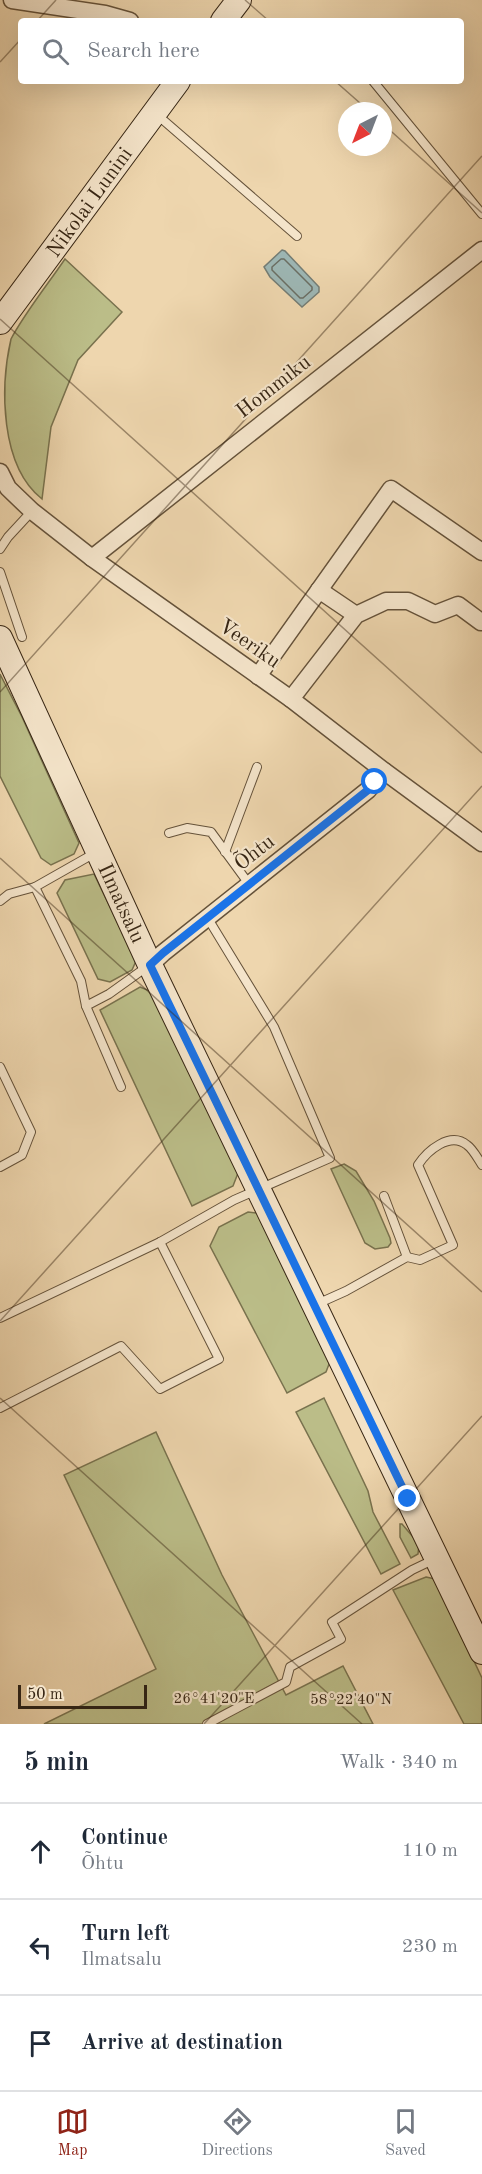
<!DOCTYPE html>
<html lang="en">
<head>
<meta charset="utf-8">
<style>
	:root { --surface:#fff; --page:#f2f2f3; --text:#1f2937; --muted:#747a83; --line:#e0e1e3; --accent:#8f2418 }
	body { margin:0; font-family:"Old Standard TT",serif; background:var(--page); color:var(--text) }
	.compass { position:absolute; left:338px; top:102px; width:54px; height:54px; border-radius:50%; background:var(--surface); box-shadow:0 6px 24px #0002; rotate:222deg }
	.scale { position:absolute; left:18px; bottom:15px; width:129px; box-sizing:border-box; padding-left:6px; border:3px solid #372614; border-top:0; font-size:16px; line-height:21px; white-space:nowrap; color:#372614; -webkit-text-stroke:4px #f4e4ca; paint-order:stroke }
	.stop { position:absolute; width:18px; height:18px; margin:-14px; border:4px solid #1a73e8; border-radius:50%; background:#fff }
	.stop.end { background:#1a73e8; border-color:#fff; box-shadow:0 2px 6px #0008 }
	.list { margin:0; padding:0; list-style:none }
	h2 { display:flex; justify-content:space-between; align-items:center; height:78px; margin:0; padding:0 24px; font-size:26px }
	h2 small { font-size:20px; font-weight:400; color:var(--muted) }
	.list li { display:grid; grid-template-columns:39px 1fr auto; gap:18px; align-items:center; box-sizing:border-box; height:96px; padding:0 24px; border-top:2px solid var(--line) }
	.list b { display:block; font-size:22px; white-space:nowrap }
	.list p { margin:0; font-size:20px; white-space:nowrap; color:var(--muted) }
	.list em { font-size:20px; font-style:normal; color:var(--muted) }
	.icon { flex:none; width:33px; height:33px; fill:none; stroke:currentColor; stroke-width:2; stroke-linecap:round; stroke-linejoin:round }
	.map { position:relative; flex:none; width:482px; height:1724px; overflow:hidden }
	.search { position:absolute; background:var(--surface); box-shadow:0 6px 24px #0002; left:18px; right:18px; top:18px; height:66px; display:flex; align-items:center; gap:15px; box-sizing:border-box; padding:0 21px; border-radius:6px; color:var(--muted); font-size:22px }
	.sheet { height:366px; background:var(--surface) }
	nav { display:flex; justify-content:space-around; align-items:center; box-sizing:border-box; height:84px; border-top:2px solid var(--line); background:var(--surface); font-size:16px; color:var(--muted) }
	nav a { display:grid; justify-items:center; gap:3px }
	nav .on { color:var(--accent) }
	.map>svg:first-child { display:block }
	.green { fill:#bbbd88; stroke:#79724e; stroke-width:1.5 }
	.water { fill:#9db7b5; stroke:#747d75; stroke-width:1.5 }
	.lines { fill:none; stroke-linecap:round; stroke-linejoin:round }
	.shore { stroke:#6a6e64; stroke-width:1.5 }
	.lane-casing { stroke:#65523a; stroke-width:10 }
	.street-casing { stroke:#65523a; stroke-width:19 }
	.secondary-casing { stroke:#372614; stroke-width:26 }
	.lane { stroke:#f4e4ca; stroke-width:8 }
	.street { stroke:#f4e4ca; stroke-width:16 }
	.secondary { stroke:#f4e4ca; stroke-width:24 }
	.route { stroke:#1a73e8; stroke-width:8 }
	.ticks { fill:none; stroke:#372614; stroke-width:1.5; stroke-opacity:0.45 }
	.labels { text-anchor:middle; stroke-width:4.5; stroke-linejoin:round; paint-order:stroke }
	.street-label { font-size:21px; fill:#372614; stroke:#f4e4ca }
	.ticks-label { font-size:15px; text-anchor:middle; fill:#372614; stroke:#f4e4ca; stroke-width:4.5; stroke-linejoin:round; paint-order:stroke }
</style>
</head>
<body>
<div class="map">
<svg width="482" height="1724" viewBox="0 0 482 1724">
	<rect width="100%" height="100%" fill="#eed6ae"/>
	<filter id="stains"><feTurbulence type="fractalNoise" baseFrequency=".00333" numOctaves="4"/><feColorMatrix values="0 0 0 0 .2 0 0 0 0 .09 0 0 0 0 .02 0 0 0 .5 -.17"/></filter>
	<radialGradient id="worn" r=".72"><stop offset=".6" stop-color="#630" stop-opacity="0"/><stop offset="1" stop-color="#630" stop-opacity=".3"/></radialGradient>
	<g class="green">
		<path d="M65 259 122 312 78 360 51 427 42 499C0 466 0 387 11 339 24 314 48 284 65 259Z"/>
		<path d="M0 674 22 717 79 843 74 854 51 865 41 858 0 776Z"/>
		<path d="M94 874 136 961 132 970 110 982 98 979 57 893 65 880Z"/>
		<path d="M140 987 150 991 238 1173 233 1186 192 1206 100 1010Z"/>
		<path d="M344 1164 356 1171 374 1201 390 1238 391 1243 388 1247 375 1249 365 1243 331 1169Z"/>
		<path d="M248 1212 257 1213 331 1359 326 1372 287 1393 210 1246 219 1227Z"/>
		<path d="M324 1398 368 1491 373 1512 400 1564 381 1574 296 1412Z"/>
		<path d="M156 1432 222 1575 286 1695 343 1666 373 1724H44L156 1669 64 1475Z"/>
		<path d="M400 1524H402L419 1544 418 1554 411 1558 400 1537Z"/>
		<path d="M426 1577 435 1579 482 1678V1724H464L393 1590Z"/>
	</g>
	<path class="water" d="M282 250 285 251 319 287V292L302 307 270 277 264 267Z"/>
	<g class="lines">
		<path class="shore" d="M281 259H284L312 287V290L303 298H300L272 270V267Z"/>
		<defs>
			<g id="lane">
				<path d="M373 81 482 214"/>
				<path d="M155 113 297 236"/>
				<path d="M0 549 8 537 32 511"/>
				<path d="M0 572 22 637"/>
				<path d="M169 833 187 828 211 832 249 884"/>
				<path d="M225 852 257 767"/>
				<path d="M95 853 35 887 81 981 86 1006 121 1087"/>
				<path d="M0 901 9 894 35 887"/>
				<path d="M86 1006 109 994 148 966"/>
				<path d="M0 1067 31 1132 22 1155 0 1167"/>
				<path d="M384 1196 407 1257"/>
				<path d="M317 1304 346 1291 407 1257 420 1260 453 1245 418 1165C427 1151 450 1131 467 1145 473 1149 478 1159 482 1165"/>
				<path d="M0 1318 160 1242 234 1200 330 1158 274 1027 207 917"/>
				<path d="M0 1408 121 1346 160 1389 219 1359 160 1242"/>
				<path d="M207 1724 286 1682 290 1667 341 1639 332 1622 412 1570 435 1559"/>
			</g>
			<g id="street">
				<path d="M12 0 105 14 130 21"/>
				<path d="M0 472 8 488 32 511 92 558 291 699 384 771 482 843"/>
				<path d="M92 558 482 250"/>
				<path d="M319 590 356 615"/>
				<path d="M258 676 391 489 482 552"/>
				<path d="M291 699 356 615 386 601H408L435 614 458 605 481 622"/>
				<path d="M150 965 163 953 368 790 384 771"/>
			</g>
			<g id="secondary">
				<path d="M223 21 239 0"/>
				<path d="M0 322 178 81"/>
				<path d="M0 638 150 965 482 1652"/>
			</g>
		</defs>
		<use href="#lane" class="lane-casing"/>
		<use href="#street" class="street-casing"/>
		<use href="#secondary" class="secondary-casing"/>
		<use href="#lane" class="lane"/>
		<use href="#street" class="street"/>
		<use href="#secondary" class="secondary"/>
	</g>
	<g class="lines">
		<path class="route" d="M375 782 368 790 163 953 150 965 408 1499"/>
	</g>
	<path class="ticks" d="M245 0 269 21M37 21 56 0M0 62 21 39M335 81 369 111M383 124 482 213M0 319 482 753M0 692 482 156M0 858 482 1292M0 1321 482 786M0 1398 362 1724M204 1724 482 1416"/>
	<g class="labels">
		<g class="street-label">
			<text transform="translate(89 202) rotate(-54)" y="7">Nikolai Lunini</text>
			<text transform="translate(273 386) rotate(-38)" y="7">Hommiku</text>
			<text transform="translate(250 643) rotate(35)" y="7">Veeriku</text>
			<text transform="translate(254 852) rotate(-38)" y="7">Õhtu</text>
			<text transform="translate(122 903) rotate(65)" y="7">Ilmatsalu</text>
		</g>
	</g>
	<g class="ticks-label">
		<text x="214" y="1703">26°41'20"E</text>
		<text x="351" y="1704">58°22'40"N</text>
	</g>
	<rect width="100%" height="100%" filter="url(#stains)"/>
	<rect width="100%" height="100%" fill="url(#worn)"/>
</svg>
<svg class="compass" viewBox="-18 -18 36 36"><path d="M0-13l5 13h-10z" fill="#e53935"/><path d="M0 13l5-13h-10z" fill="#747a83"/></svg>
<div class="scale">50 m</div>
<div class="stop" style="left:375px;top:782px"></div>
<div class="stop end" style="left:408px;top:1499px"></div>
<div class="search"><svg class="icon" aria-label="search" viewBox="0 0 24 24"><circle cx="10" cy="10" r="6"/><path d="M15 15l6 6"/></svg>Search here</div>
</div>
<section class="sheet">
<h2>5 min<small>Walk · 340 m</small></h2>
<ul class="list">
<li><svg class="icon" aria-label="ahead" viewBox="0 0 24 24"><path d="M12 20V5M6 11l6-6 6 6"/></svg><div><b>Continue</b><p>Õhtu</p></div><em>110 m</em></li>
<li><svg class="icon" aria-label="left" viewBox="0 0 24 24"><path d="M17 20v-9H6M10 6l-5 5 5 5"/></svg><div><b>Turn left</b><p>Ilmatsalu</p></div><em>230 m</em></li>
<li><svg class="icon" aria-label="arrive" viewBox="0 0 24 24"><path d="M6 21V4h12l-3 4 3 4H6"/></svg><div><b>Arrive at destination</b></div></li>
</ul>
</section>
<nav>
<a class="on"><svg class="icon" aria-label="map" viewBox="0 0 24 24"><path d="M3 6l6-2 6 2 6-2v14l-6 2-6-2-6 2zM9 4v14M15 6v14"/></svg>Map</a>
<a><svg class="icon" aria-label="directions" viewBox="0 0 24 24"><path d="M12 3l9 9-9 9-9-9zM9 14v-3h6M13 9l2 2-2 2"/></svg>Directions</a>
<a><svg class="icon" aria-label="saved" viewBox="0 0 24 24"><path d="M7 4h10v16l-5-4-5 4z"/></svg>Saved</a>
</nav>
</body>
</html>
